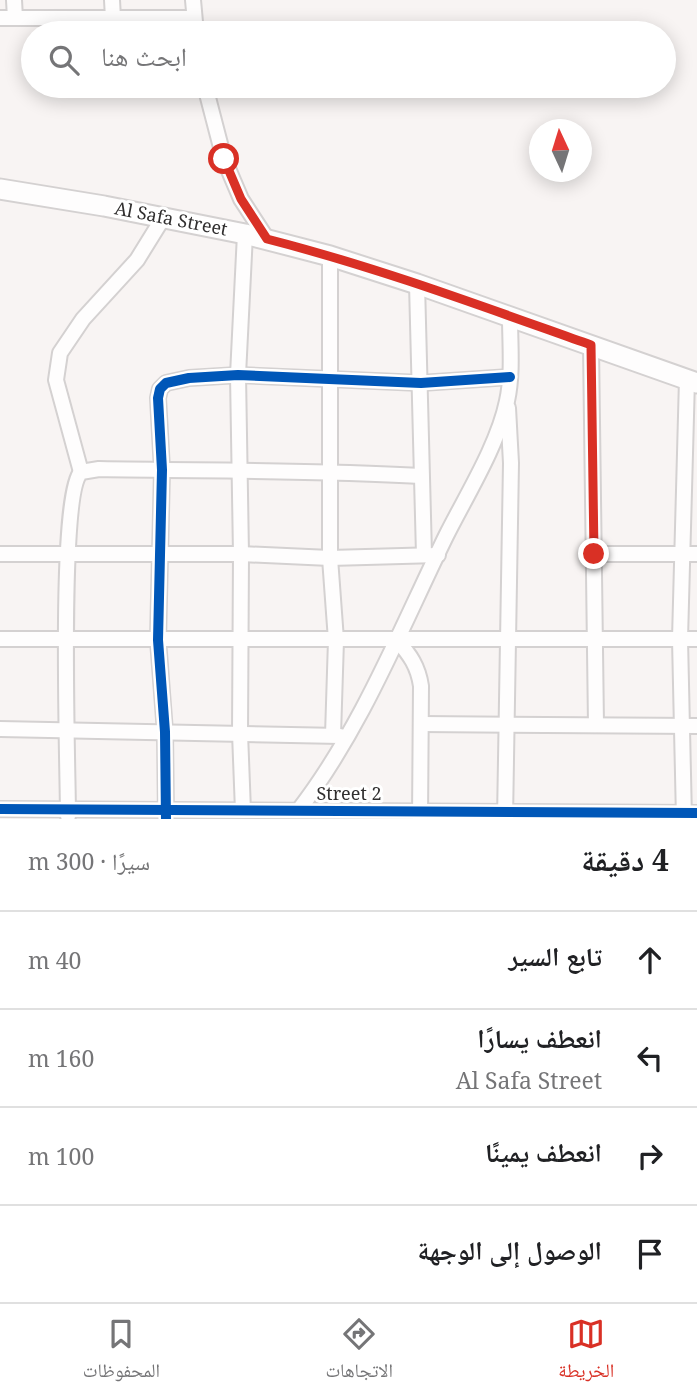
<!DOCTYPE html>
<html lang="ar">
<head>
<meta charset="utf-8">
<style>
	:root { --surface:#fff; --page:#f6f6f6; --text:#202124; --muted:#757577; --line:#e0e0e0; --accent:#d93025 }
	body { margin:0; font-family:"Noto Serif","Noto Naskh Arabic",serif; background:var(--page); color:var(--text); direction:rtl }
	.compass { position:absolute; left:529px; top:119px; width:63px; height:63px; border-radius:50%; background:var(--surface); box-shadow:0 4px 18px #0003; rotate:356deg }
	.stop { position:absolute; width:21px; height:21px; margin:-16px; border:5px solid #d93025; border-radius:50%; background:#fff }
	.stop.end { background:#d93025; border-color:#fff; box-shadow:0 2px 7px #0008 }
	.list { margin:0; padding:0; list-style:none }
	h2 { display:flex; justify-content:space-between; align-items:center; height:91px; margin:0; padding:0 28px; font-size:30px }
	h2 small { font-size:23px; font-weight:400; color:var(--muted) }
	.list li { display:grid; grid-template-columns:46px 1fr auto; gap:21px; align-items:center; box-sizing:border-box; height:98px; padding:0 28px; border-top:2px solid var(--line) }
	.list b { display:block; font-size:26px; white-space:nowrap }
	.list p { margin:0; font-size:23px; white-space:nowrap; color:var(--muted) }
	.list em { font-size:23px; font-style:normal; color:var(--muted) }
	.icon { flex:none; width:38px; height:38px; fill:none; stroke:currentColor; stroke-width:2; stroke-linecap:round; stroke-linejoin:round }
	.map { position:relative; flex:none; width:697px; height:819px; overflow:hidden; direction:ltr }
	.search { position:absolute; background:var(--surface); box-shadow:0 4px 18px #0003; left:21px; right:21px; top:21px; height:77px; display:flex; align-items:center; gap:18px; box-sizing:border-box; padding:0 24px; border-radius:38px; color:var(--muted); font-size:26px }
	.sheet { height:483px; background:var(--surface) }
	nav { display:flex; justify-content:space-around; align-items:center; box-sizing:border-box; height:98px; border-top:2px solid var(--line); background:var(--surface); font-size:19px; color:var(--muted) }
	nav a { display:grid; justify-items:center; gap:4px }
	nav .on { color:var(--accent) }
	.map>svg:first-child { display:block }
	.lines { fill:none; stroke-linecap:round; stroke-linejoin:round }
	.minor-casing { stroke:#d4d1d1; stroke-width:18 }
	.secondary-casing { stroke:#d4d1d1; stroke-width:23 }
	.minor { stroke:#fefdfd; stroke-width:14 }
	.secondary { stroke:#fefdfd; stroke-width:19 }
	.cycleway-casing { stroke:#fff; stroke-width:15 }
	.cycleway { stroke:#0057b8; stroke-width:10 }
	.route { stroke:#d93025; stroke-width:9 }
	.labels { text-anchor:middle; stroke-width:6; stroke-linejoin:round; paint-order:stroke }
	.street-label { font-size:18px; fill:#312f2f; stroke:#fff }
</style>
</head>
<body>
<div class="map">
<svg width="697" height="819" viewBox="0 0 697 819">
	<rect width="100%" height="100%" fill="#f8f4f3"/>
	<g class="lines">
		<defs>
			<g id="minor">
				<path d="M14 0 15 18"/>
				<path d="M112 0 113 18"/>
				<path d="M193 0 196 33"/>
				<path d="M0 18H194"/>
				<path d="M205 86 224 159 241 199 267 239"/>
				<path d="M330 256V558L336 640 333 735"/>
				<path d="M417 284 424 555"/>
				<path d="M591 346 596 725"/>
				<path d="M81 472 56 380 60 353 83 319 137 260 163 218"/>
				<path d="M0 554H241L330 558 438 555"/>
				<path d="M594 554H697"/>
				<path d="M0 639H697"/>
				<path d="M397 640C410 655 418 666 421 686L420 819"/>
				<path d="M421 724 697 726"/>
				<path d="M0 729 340 736"/>
				<path d="M0 809 697 813"/>
				<path d="M243 811 240 733 241 554 238 375 245 234"/>
				<path d="M298 811C362 728 400 630 446 536 466 496 498 445 507 401 513 374 510 344 510 317"/>
				<path d="M68 816C68 768 58 496 81 472L99 469C207 471 314 470 421 476"/>
				<path d="M166 819 165 732 158 640 162 470 158 398 160 389 166 383 189 378 238 375 421 383 510 377"/>
				<path d="M505 819 511 463 508 408"/>
				<path d="M684 819 680 639 687 379"/>
			</g>
			<path id="secondary" d="M0 189 104 206 245 234 330 256 417 284 697 383"/>
		</defs>
		<use href="#minor" class="minor-casing"/>
		<use href="#secondary" class="secondary-casing"/>
		<use href="#minor" class="minor"/>
		<use href="#secondary" class="secondary"/>
		<defs>
			<g id="cycleway">
				<path d="M0 809 697 813"/>
				<path d="M166 819 165 732 158 640 162 470 158 398 160 389 166 383 189 378 238 375 421 383 510 377"/>
			</g>
		</defs>
		<use href="#cycleway" class="cycleway-casing"/>
		<use href="#cycleway" class="cycleway"/>
	</g>
	<g class="lines">
		<path class="route" d="M224 159 241 199 267 239C377 267 484 307 591 345L594 554"/>
	</g>
	<g class="labels">
		<g class="street-label">
			<text transform="translate(171 219) rotate(11)" y="6">Al Safa Street</text>
			<text x="349" y="800">Street 2</text>
		</g>
	</g>
</svg>
<svg class="compass" viewBox="-18 -18 36 36"><path d="M0-13l5 13h-10z" fill="#e53935"/><path d="M0 13l5-13h-10z" fill="#757577"/></svg>
<div class="stop" style="left:224px;top:159px"></div>
<div class="stop end" style="left:594px;top:554px"></div>
<div class="search"><svg class="icon" aria-label="search" viewBox="0 0 24 24"><circle cx="10" cy="10" r="6"/><path d="M15 15l6 6"/></svg>ابحث هنا</div>
</div>
<section class="sheet">
<h2>4 دقيقة<small>سيرًا · 300 m</small></h2>
<ul class="list">
<li><svg class="icon" aria-label="ahead" viewBox="0 0 24 24"><path d="M12 20V5M6 11l6-6 6 6"/></svg><div><b>تابع السير</b></div><em>40 m</em></li>
<li><svg class="icon" aria-label="left" viewBox="0 0 24 24"><path d="M17 20v-9H6M10 6l-5 5 5 5"/></svg><div><b>انعطف يسارًا</b><p>Al Safa Street</p></div><em>160 m</em></li>
<li><svg class="icon" aria-label="right" viewBox="0 0 24 24"><path d="M7 20v-9h11M14 6l5 5-5 5"/></svg><div><b>انعطف يمينًا</b></div><em>100 m</em></li>
<li><svg class="icon" aria-label="arrive" viewBox="0 0 24 24"><path d="M6 21V4h12l-3 4 3 4H6"/></svg><div><b>الوصول إلى الوجهة</b></div></li>
</ul>
</section>
<nav>
<a class="on"><svg class="icon" aria-label="map" viewBox="0 0 24 24"><path d="M3 6l6-2 6 2 6-2v14l-6 2-6-2-6 2zM9 4v14M15 6v14"/></svg>الخريطة</a>
<a><svg class="icon" aria-label="directions" viewBox="0 0 24 24"><path d="M12 3l9 9-9 9-9-9zM9 14v-3h6M13 9l2 2-2 2"/></svg>الاتجاهات</a>
<a><svg class="icon" aria-label="saved" viewBox="0 0 24 24"><path d="M7 4h10v16l-5-4-5 4z"/></svg>المحفوظات</a>
</nav>
</body>
</html>
